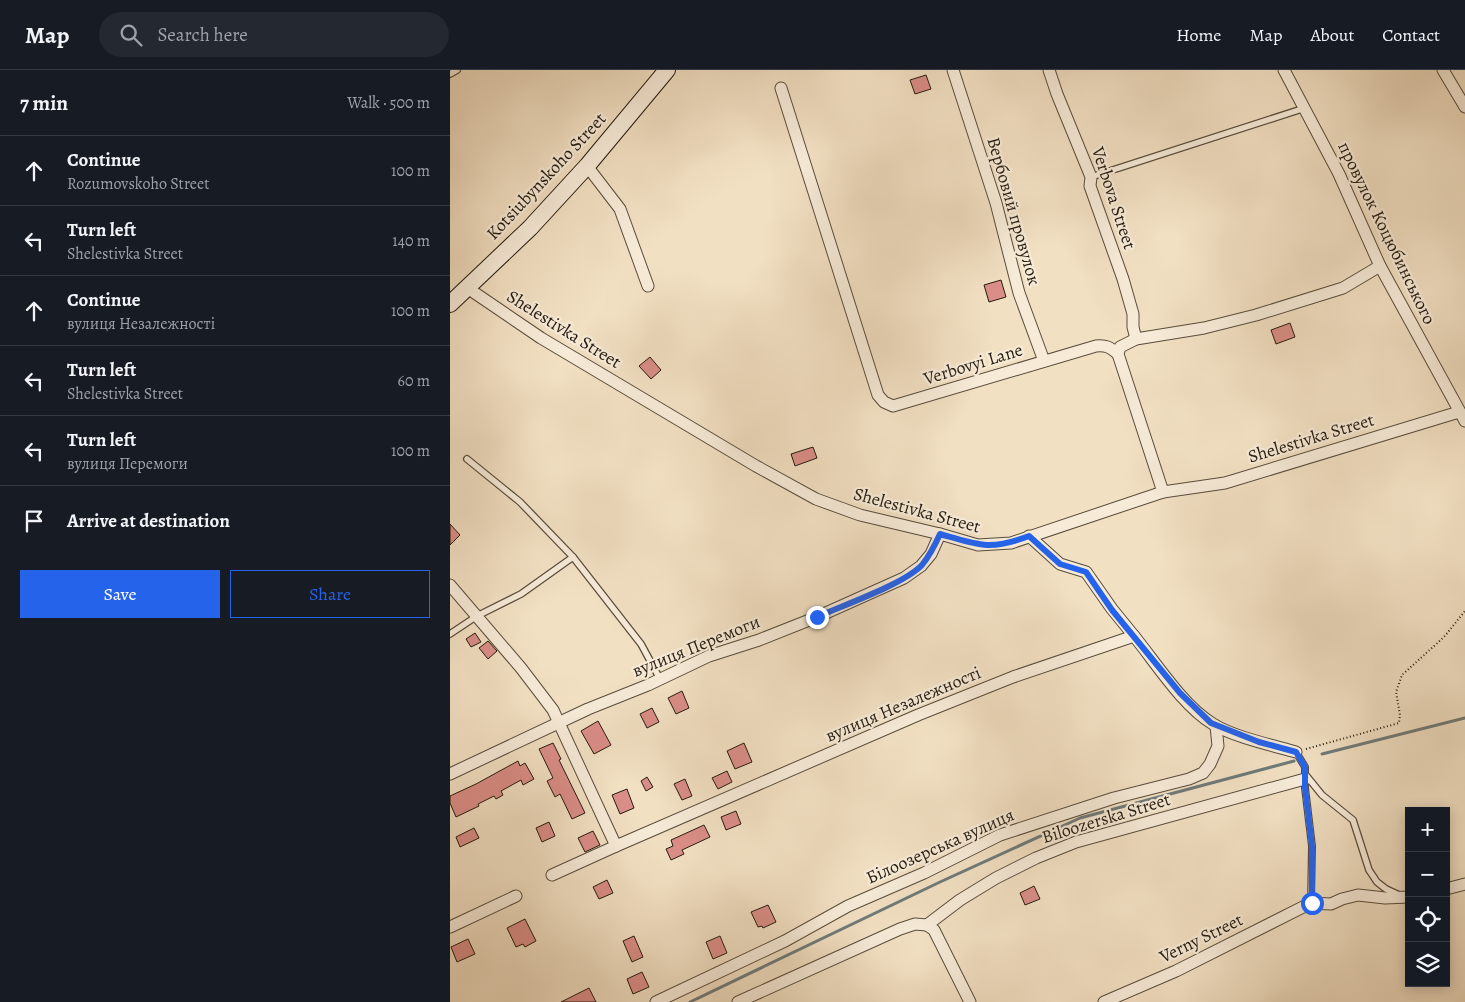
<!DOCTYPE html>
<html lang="en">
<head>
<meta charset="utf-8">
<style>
	:root { --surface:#171b24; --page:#242831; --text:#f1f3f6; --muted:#9ea1a6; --line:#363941; --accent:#2563eb }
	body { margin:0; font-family:Alegreya,serif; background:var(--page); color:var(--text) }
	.controls { position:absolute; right:15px; bottom:15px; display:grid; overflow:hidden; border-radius:0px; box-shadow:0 2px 12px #0003 }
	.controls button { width:45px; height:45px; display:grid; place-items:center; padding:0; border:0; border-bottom:1px solid var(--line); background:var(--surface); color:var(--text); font:25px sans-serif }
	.stop { position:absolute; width:15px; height:15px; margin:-11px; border:4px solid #2563eb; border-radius:50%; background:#fff }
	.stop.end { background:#2563eb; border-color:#fff; box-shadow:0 1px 5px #0008 }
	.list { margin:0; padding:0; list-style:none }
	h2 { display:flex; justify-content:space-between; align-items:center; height:65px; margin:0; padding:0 20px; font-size:21px }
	h2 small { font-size:16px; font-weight:400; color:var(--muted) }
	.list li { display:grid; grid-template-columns:32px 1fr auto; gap:15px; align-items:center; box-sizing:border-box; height:70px; padding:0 20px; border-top:1px solid var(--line) }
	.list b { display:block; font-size:19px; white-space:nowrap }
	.list p { margin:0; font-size:16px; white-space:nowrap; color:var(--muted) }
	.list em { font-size:16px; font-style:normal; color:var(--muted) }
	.actions { display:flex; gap:10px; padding:15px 20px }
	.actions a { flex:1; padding:11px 0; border:1px solid var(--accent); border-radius:0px; text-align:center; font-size:18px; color:var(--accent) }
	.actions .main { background:var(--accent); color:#fff }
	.icon { flex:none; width:28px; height:28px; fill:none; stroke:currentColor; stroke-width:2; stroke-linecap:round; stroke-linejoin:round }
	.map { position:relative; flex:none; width:1015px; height:932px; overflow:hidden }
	header { display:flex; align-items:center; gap:30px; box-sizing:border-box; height:70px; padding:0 25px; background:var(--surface); border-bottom:1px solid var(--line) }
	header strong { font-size:24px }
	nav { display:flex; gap:28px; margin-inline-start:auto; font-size:18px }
	.search { width:350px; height:45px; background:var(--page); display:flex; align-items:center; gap:12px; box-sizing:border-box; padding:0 18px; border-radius:28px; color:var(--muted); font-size:19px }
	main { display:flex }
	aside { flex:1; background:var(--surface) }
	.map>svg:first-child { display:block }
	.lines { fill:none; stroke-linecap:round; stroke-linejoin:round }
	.stream { stroke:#6f7a79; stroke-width:3 }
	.building { fill:#db8e88; stroke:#241b0f }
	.lane-casing { stroke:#584c3c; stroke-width:8 }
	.street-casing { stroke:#584c3c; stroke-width:13 }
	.secondary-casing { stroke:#241b0f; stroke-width:18 }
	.path { stroke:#241b0f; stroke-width:2; stroke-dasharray:1 2.5; stroke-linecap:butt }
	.lane { stroke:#f7ebd8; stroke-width:5.5 }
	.street { stroke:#f7ebd8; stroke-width:11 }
	.secondary { stroke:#f7ebd8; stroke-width:16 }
	.route { stroke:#2563eb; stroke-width:6 }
	.labels { text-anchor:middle; stroke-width:4.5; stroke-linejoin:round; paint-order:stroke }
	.street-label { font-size:18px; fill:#241b0f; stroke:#f7ebd8 }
</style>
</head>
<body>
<header>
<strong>Map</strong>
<div class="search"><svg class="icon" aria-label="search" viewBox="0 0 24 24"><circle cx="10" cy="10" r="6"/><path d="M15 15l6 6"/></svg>Search here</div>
<nav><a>Home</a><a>Map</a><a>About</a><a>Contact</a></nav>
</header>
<main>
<aside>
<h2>7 min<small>Walk · 500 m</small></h2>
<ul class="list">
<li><svg class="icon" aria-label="ahead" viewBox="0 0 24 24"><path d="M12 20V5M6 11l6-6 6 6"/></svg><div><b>Continue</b><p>Rozumovskoho Street</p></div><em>100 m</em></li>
<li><svg class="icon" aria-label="left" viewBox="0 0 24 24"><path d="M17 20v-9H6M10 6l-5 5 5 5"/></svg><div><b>Turn left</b><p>Shelestivka Street</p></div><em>140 m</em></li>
<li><svg class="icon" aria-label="ahead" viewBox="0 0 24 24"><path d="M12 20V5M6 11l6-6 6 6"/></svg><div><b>Continue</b><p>вулиця Незалежності</p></div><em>100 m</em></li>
<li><svg class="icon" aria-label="left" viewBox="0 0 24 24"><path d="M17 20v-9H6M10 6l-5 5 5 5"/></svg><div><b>Turn left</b><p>Shelestivka Street</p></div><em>60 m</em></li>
<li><svg class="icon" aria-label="left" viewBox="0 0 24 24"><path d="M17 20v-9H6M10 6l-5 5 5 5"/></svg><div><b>Turn left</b><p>вулиця Перемоги</p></div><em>100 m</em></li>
<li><svg class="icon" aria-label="arrive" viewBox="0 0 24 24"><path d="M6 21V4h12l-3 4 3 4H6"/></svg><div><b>Arrive at destination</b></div></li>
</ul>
<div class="actions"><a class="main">Save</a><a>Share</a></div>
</aside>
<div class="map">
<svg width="1015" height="932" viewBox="0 0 1015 932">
	<rect width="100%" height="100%" fill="#f2e0c3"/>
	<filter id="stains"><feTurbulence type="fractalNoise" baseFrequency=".004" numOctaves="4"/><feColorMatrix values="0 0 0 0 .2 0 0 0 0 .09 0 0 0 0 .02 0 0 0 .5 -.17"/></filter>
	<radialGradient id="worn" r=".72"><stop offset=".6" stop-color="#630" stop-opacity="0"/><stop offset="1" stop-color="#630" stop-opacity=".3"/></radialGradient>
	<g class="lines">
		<g class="stream">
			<path d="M872 684 1015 648"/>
			<path d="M240 932 490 812 630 748 844 691"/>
		</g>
	</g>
	<g class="building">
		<path d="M476 5 481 19 465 24 460 10Z"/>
		<path d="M551 210 556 227 539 232 534 215Z"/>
		<path d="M840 253 845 267 826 274 821 260Z"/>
		<path d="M200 287 211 300 201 309 189 296Z"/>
		<path d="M363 377 367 388 345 396 341 384Z"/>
		<path d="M0 454 10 465 0 475Z"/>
		<path d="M25 563 31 572 21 577 16 569Z"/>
		<path d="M38 571 47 581 38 589 29 578Z"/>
		<path d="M232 621 239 638 226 644 218 628Z"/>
		<path d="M202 638 209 652 197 658 190 644Z"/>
		<path d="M148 651 161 675 144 684 131 661Z"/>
		<path d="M103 673 111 689 109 690 135 743 122 749 110 724 105 727 97 711 103 708 89 679Z"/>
		<path d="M294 673 302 692 285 699 277 681Z"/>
		<path d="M68 691 70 696 75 693 84 709 73 715 71 710 51 721 53 725 46 729 44 726 28 734 29 736 6 747 0 733V726L26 714Z"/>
		<path d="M277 701 282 712 268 719 262 708Z"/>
		<path d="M197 707 203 717 196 721 191 711Z"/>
		<path d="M235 709 242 726 232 730 224 714Z"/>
		<path d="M177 719 184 738 170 744 162 725Z"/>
		<path d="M286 741 291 754 276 760 271 747Z"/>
		<path d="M99 752 105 766 92 772 86 758Z"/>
		<path d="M254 755 260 767 232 780 234 784 221 790 216 779 223 776 221 770Z"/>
		<path d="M24 758 29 768 10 777 6 767Z"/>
		<path d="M143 761 150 775 135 782 128 768Z"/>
		<path d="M157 810 163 823 149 829 143 817Z"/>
		<path d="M584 816 590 829 575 835 570 823Z"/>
		<path d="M318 835 326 852 313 858 312 856 308 857 301 842Z"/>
		<path d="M75 849 86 871 75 877 73 874 66 877 57 858Z"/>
		<path d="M184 866 193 887 182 892 173 871Z"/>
		<path d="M270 866 277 883 263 889 256 872Z"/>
		<path d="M18 869 25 884 7 892 1 877Z"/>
		<path d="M192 902 199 917 183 924 177 909Z"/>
		<path d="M139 918 146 932H111Z"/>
	</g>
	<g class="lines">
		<defs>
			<g id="lane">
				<path d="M0 4 7 0"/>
				<path d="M641 107 855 38"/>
				<path d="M17 389 70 432 123 487"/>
				<path d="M0 564 27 546 71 524 123 487 191 574 210 609"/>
				<path d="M846 682 855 697V718L862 776 861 833"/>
				<path d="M855 704 872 725 903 750 919 800 927 812 936 819 949 825"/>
			</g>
			<g id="street">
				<path d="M503 0 546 133 569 223 594 291"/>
				<path d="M599 0 607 24 641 107 640 116 673 209 683 244V257L686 269"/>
				<path d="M834 0 889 104 930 196 1015 351"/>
				<path d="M993 0 1015 37"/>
				<path d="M331 18 428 325 434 332 443 336 646 276C656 275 660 277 668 284L670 277 686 269 754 258 806 245 893 218 930 196"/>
				<path d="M137 96 170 139 198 216"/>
				<path d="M16 217 91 268 306 396 366 429 410 445 490 464 528 475 561 473 713 422 775 413 1009 342"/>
				<path d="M668 284 713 422"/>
				<path d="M0 515 71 598 103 640 166 776"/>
				<path d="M684 566C706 593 733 636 763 654 784 667 821 675 846 682"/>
				<path d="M0 704 138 639 198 615 259 586 309 570 367 547 454 508 471 496 481 484 490 464"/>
				<path d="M102 805 166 776 468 645 563 607 684 566 662 539 636 502 610 494 579 466"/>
				<path d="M996 819 1015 814"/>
				<path d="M477 855 484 860 520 932"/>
				<path d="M0 857 66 826"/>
				<path d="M206 932 335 871 398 836 474 803 550 765 664 728 739 709 753 703 760 694 768 676 766 656"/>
				<path d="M288 932 450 859 465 854 477 855 510 830 546 808 586 788 626 772 855 709"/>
				<path d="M654 932 726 901 861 833 881 834 892 829 908 825 935 828 959 827"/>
			</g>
			<path id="secondary" d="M0 234 80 158 137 96 217 0"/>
		</defs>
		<use href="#lane" class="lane-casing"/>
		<use href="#street" class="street-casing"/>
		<use href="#secondary" class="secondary-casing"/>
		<path class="path" d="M856 679 949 653 950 645 946 622 952 605 994 567 1015 541"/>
		<use href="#lane" class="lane"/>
		<use href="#street" class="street"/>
		<use href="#secondary" class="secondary"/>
	</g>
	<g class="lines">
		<path class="route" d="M367 547C394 535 454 514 472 495 480 485 485 475 490 464 528 475 540 481 579 466L610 494 636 502 662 540 730 623 761 653 809 672 846 682 855 697V718L862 776V833"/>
	</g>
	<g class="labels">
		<g class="street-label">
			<text transform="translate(96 106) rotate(-47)" y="6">Kotsiubynskoho Street</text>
			<text transform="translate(664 128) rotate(72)" y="6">Verbova Street</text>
			<text transform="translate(564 141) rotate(74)" y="6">Вербовий провулок</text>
			<text transform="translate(937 163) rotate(64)" y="6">провулок Коцюбинського</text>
			<text transform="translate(114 259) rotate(32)" y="6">Shelestivka Street</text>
			<text transform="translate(523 294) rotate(-17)" y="6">Verbovyi Lane</text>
			<text transform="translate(861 368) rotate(-17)" y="6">Shelestivka Street</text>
			<text transform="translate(467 440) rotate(15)" y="6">Shelestivka Street</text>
			<text transform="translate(246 576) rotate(-22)" y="6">вулиця Перемоги</text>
			<text transform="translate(453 634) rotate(-23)" y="6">вулиця Незалежності</text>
			<text transform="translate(656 748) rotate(-17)" y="6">Biloozerska Street</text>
			<text transform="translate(490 776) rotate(-24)" y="6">Білоозерська вулиця</text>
			<text transform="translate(751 868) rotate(-26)" y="6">Verny Street</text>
		</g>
	</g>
	<rect width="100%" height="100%" filter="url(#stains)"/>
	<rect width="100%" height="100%" fill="url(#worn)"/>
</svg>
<div class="controls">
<button>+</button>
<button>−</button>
<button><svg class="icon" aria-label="locate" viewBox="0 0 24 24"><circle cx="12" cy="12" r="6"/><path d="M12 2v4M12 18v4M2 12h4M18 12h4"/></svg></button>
<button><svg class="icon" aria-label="layers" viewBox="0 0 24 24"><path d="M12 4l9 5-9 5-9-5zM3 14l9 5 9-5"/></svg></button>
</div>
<div class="stop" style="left:862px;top:833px"></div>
<div class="stop end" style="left:367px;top:547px"></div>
</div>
</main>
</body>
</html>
